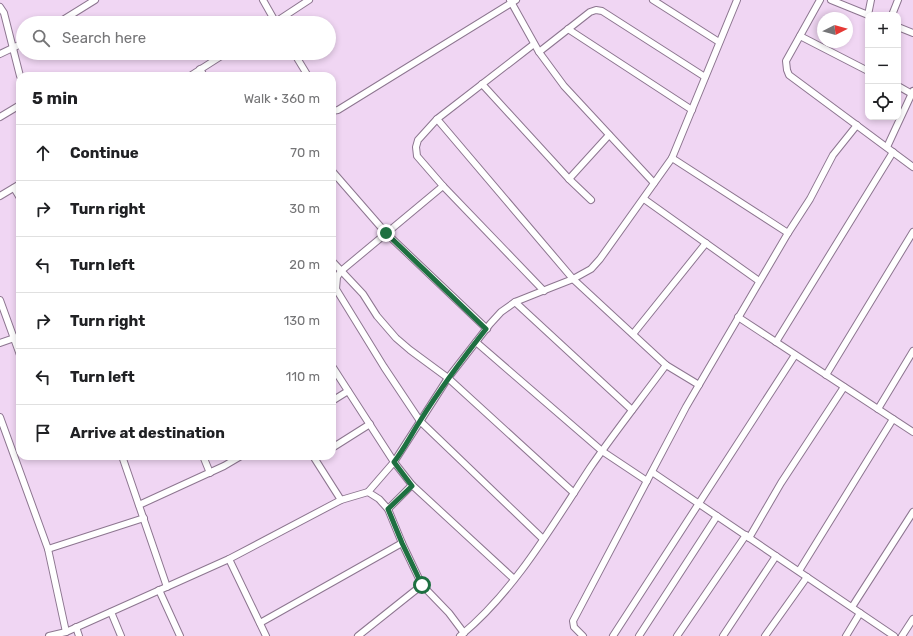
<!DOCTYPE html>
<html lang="en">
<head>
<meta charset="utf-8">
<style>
	:root { --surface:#fff; --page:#f6f6f6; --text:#202124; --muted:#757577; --line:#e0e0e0 }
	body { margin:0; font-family:Rubik,sans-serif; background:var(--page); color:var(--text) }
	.controls { position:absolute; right:12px; top:12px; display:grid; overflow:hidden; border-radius:8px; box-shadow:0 2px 6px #0003 }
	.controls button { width:36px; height:36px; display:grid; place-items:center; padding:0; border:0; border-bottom:1px solid var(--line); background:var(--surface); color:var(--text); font:20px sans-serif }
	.compass { position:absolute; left:817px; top:12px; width:36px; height:36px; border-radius:50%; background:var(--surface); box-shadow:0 2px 6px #0003; rotate:84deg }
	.stop { position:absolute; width:12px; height:12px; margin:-9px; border:3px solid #1e7041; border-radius:50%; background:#fff }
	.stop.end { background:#1e7041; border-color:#fff; box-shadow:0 1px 4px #0008 }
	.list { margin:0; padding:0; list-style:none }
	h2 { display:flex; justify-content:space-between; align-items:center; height:52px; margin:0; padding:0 16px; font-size:17px }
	h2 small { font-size:13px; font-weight:400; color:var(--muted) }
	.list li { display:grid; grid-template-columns:26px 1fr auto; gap:12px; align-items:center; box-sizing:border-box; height:56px; padding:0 16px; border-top:1px solid var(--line) }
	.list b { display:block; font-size:15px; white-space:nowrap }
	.list em { font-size:13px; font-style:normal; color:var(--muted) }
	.icon { flex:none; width:22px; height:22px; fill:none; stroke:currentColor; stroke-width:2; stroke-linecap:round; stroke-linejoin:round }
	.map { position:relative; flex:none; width:913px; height:636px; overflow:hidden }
	.search { position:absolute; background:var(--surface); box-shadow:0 2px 6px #0003; left:16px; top:16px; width:320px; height:44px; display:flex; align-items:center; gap:10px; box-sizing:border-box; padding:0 14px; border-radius:22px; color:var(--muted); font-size:15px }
	.panel { position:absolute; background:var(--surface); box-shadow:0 2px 6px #0003; left:16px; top:72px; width:320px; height:388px; border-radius:12px }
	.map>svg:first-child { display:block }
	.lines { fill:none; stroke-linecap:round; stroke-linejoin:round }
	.minor-casing { stroke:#8d7690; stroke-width:8 }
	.minor { stroke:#fff; stroke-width:6 }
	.route { stroke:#1e7041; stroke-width:5 }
</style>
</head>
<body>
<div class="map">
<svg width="913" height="636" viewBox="0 0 913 636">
	<rect width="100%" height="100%" fill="#f0d6f3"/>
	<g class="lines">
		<defs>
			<g id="minor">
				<path d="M263 0 276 23"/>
				<path d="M510 0 539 52 564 86 654 183"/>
				<path d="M653 0 719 42"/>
				<path d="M820 0 786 61 787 70 789 75 913 167"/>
				<path d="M831 0 868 15"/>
				<path d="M0 7 4 13 20 76"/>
				<path d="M868 15 871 0"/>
				<path d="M892 15 898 0"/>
				<path d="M58 23 95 0"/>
				<path d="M274 23 309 0"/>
				<path d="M898 27 913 33"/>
				<path d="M568 29 692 110"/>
				<path d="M800 36 868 71"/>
				<path d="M534 44 437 119 418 140 416 147 417 156 443 186 544 291"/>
				<path d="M539 52 590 12 596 10 602 11 705 77"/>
				<path d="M294 53 308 76"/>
				<path d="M0 54 23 43"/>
				<path d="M200 69 204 76"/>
				<path d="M190 76 226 53"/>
				<path d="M482 84 569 179 591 200"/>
				<path d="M898 86 912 94"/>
				<path d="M332 111 338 110 516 0"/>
				<path d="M0 117 20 105"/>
				<path d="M437 119 573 279 666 365 699 385"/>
				<path d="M887 147 913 91"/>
				<path d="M672 158 788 233"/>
				<path d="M332 171 386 233 487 329"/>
				<path d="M569 179 609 135"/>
				<path d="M443 186 341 271 337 277 336 289 384 367 420 421 543 539"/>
				<path d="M14 188 20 198"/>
				<path d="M0 196 20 184"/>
				<path d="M644 199 759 281"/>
				<path d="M332 261 363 294 377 316 396 338 410 350 448 378 574 493"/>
				<path d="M0 300 20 355"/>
				<path d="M515 302 632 410"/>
				<path d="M738 317 913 432"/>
				<path d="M633 334 706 243"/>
				<path d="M476 342 602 451 647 481"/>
				<path d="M776 342 893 152"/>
				<path d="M0 343 20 336"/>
				<path d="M332 366 394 462 412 485 514 579"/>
				<path d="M826 375 913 232"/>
				<path d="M332 401 348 391"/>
				<path d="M878 409 913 351"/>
				<path d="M0 417 48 549 66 632"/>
				<path d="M332 448 370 424"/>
				<path d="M122 456 167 587"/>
				<path d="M203 456 210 473"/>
				<path d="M313 456 341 500"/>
				<path d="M652 472 894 636"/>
				<path d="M368 492 379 499 388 509 402 543 422 585 449 613 464 633"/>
				<path d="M139 505 224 466 241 456"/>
				<path d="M388 509 412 485"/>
				<path d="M749 538 781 483 844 387"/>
				<path d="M48 549 144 518"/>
				<path d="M229 559 266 636"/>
				<path d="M799 571 893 419"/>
				<path d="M159 590 180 636"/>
				<path d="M852 607 913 512"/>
				<path d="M111 612 121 636"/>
				<path d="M260 623 402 543"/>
				<path d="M76 627 79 636"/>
				<path d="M49 636 66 632 229 559 341 500 368 492 394 462 448 378 490 324 501 312 515 302 550 288 573 279 591 269 600 259 672 158 737 0"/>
				<path d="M358 636 422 585"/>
				<path d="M460 636C514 592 552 526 590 468 614 433 641 399 666 365"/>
				<path d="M583 636 574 627 573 621 686 407 788 233 810 199 833 155 857 125"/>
				<path d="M613 636 795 355"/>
				<path d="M639 636 717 516"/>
				<path d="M677 636 746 535"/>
				<path d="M723 636 776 556"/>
				<path d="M765 636 807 577"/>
				<path d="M846 636 860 613"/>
				<path d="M902 636 913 619"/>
			</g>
		</defs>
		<use href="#minor" class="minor-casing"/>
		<use href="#minor" class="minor"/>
	</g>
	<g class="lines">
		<path class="route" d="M386 233 486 329C463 358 440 389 420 421 411 435 404 449 394 462L412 486 388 509 402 543 422 585"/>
	</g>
</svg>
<div class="controls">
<button>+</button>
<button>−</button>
<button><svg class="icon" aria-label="locate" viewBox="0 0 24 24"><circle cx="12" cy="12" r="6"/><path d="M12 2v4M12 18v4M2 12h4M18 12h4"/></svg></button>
</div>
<svg class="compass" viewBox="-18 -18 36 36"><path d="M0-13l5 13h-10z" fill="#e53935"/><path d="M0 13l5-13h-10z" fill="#757577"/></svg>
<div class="stop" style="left:422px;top:585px"></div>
<div class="stop end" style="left:386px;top:233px"></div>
<div class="search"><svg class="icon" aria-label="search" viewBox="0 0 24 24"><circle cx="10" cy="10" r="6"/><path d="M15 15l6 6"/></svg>Search here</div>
<section class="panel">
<h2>5 min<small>Walk · 360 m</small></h2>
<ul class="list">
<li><svg class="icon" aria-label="ahead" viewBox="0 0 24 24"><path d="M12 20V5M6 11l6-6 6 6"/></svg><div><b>Continue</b></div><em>70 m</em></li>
<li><svg class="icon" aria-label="right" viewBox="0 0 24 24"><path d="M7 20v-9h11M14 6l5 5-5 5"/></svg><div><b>Turn right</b></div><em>30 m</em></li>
<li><svg class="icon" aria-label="left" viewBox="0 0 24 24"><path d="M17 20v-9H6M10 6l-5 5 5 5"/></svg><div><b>Turn left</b></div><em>20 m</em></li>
<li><svg class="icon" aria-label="right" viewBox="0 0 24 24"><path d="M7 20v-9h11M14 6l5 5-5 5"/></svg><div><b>Turn right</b></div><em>130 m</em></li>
<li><svg class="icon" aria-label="left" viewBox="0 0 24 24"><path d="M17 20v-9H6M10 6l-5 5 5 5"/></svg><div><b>Turn left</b></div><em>110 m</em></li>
<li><svg class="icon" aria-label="arrive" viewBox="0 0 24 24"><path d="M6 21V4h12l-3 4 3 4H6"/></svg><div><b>Arrive at destination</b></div></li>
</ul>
</section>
</div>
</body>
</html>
